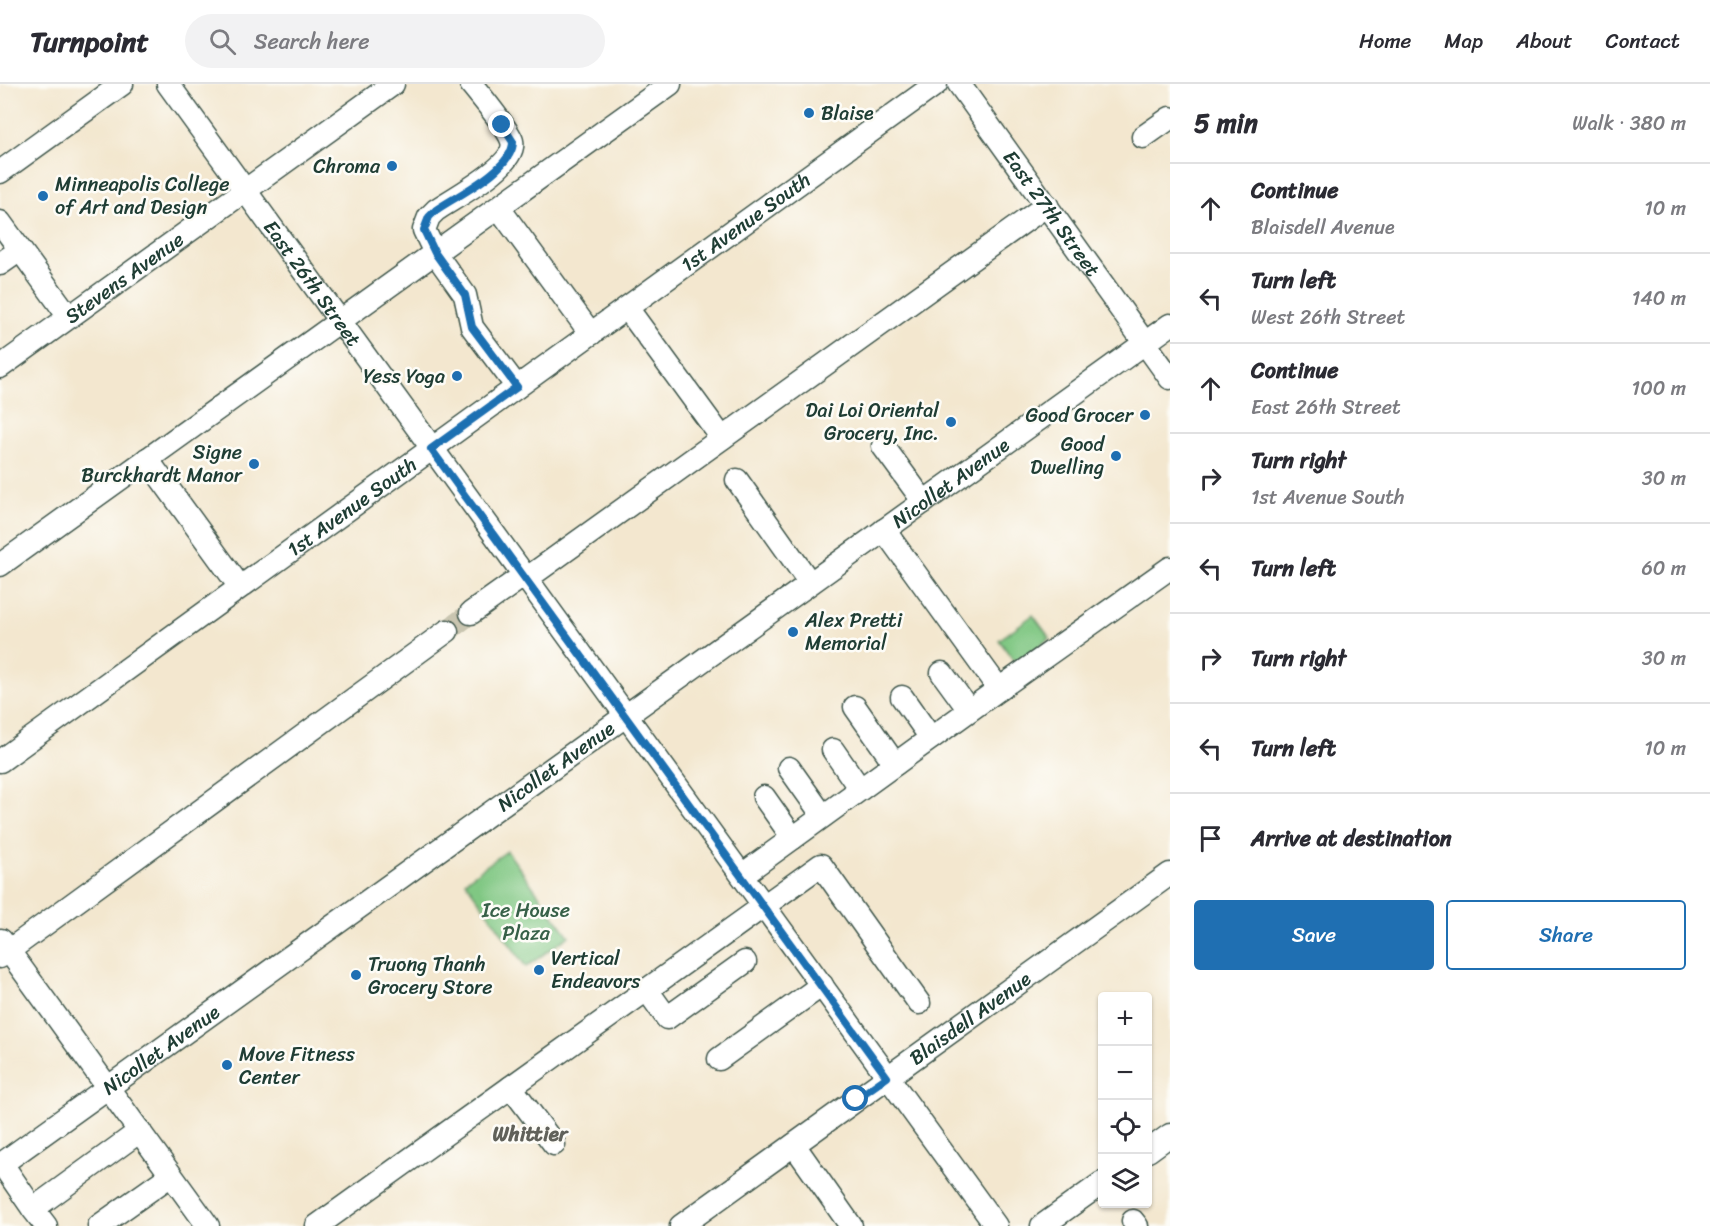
<!DOCTYPE html>
<html lang="en">
<head>
<meta charset="utf-8">
<style>
	:root { --surface:#fff; --page:#f2f2f3; --text:#2b2b33; --muted:#7c7c81; --line:#e1e1e2; --accent:#1f6fb2 }
	body { margin:0; font-family:Sriracha,sans-serif; background:var(--page); color:var(--text) }
	.controls { position:absolute; right:18px; bottom:18px; display:grid; overflow:hidden; border-radius:6px; box-shadow:0 2px 4px #0004 }
	.controls button { width:54px; height:54px; display:grid; place-items:center; padding:0; border:0; border-bottom:2px solid var(--line); background:var(--surface); color:var(--text); font:30px sans-serif }
	.stop { position:absolute; width:18px; height:18px; margin:-14px; border:4px solid #1f6fb2; border-radius:50%; background:#fff }
	.stop.end { background:#1f6fb2; border-color:#fff; box-shadow:0 2px 6px #0008 }
	.list { margin:0; padding:0; list-style:none }
	h2 { display:flex; justify-content:space-between; align-items:center; height:78px; margin:0; padding:0 24px; font-size:26px }
	h2 small { font-size:20px; font-weight:400; color:var(--muted) }
	.list li { display:grid; grid-template-columns:39px 1fr auto; gap:18px; align-items:center; box-sizing:border-box; height:90px; padding:0 24px; border-top:2px solid var(--line) }
	.list b { display:block; font-size:22px; white-space:nowrap }
	.list p { margin:0; font-size:20px; white-space:nowrap; color:var(--muted) }
	.list em { font-size:20px; font-style:normal; color:var(--muted) }
	.actions { display:flex; gap:12px; padding:18px 24px }
	.actions a { flex:1; padding:14px 0; border:2px solid var(--accent); border-radius:6px; text-align:center; font-size:21px; color:var(--accent) }
	.actions .main { background:var(--accent); color:#fff }
	.icon { flex:none; width:33px; height:33px; fill:none; stroke:currentColor; stroke-width:2; stroke-linecap:round; stroke-linejoin:round }
	.map { position:relative; flex:none; width:1170px; height:1142px; overflow:hidden }
	header { display:flex; align-items:center; gap:36px; box-sizing:border-box; height:84px; padding:0 30px; background:var(--surface); border-bottom:2px solid var(--line) }
	header strong { font-size:28px }
	nav { display:flex; gap:33px; margin-inline-start:auto; font-size:21px }
	.search { width:420px; height:54px; background:var(--page); display:flex; align-items:center; gap:15px; box-sizing:border-box; padding:0 21px; border-radius:33px; color:var(--muted); font-size:22px }
	main { display:flex }
	aside { flex:1; background:var(--surface) }
	.map>svg:first-child { display:block }
	.green { fill:#80c783; stroke:#50825c; stroke-width:1.5 }
	.lines { fill:none; stroke-linecap:round; stroke-linejoin:round }
	.minor-tunnel { stroke:#c9c5b0; stroke-width:22; stroke-dasharray:22 11; stroke-linecap:butt }
	.minor-casing { stroke:#3f564b; stroke-width:25 }
	.minor { stroke:#fff; stroke-width:22 }
	.route { stroke:#1f6fb2; stroke-width:8 }
	.poi-dot { fill:#1f6fb2; stroke:#fdfcf7; stroke-width:2 }
	.labels { text-anchor:middle; stroke-width:5; stroke-linejoin:round; paint-order:stroke }
	.poi-label { font-size:20px; fill:#1f3d34; stroke:#fdfcf7; text-anchor:start }
	.street-label { font-size:20px; fill:#1f3d34; stroke:#fdfcf7 }
	.park-label { font-size:20px; fill:#376048; stroke:#fdfcf7 }
	.neighbourhood-label { font-size:21px; font-weight:bold; fill:#60615a; stroke:#fdfcf7 }
</style>
</head>
<body>
<header>
<strong>Turnpoint</strong>
<div class="search"><svg class="icon" aria-label="search" viewBox="0 0 24 24"><circle cx="10" cy="10" r="6"/><path d="M15 15l6 6"/></svg>Search here</div>
<nav><a>Home</a><a>Map</a><a>About</a><a>Contact</a></nav>
</header>
<main>
<div class="map">
<svg width="1170" height="1142" viewBox="0 0 1170 1142">
	<rect width="100%" height="100%" fill="#fdfcf7"/>
	<filter id="ink" filterUnits="userSpaceOnUse"><feTurbulence type="fractalNoise" baseFrequency=".0167" numOctaves="2"/><feDisplacementMap in="SourceGraphic" scale="12" xChannelSelector="R" yChannelSelector="G"/><feConvolveMatrix kernelMatrix="1 2 1 2 8 2 1 2 1" color-interpolation-filters="sRGB"/></filter>
	<filter id="wash" filterUnits="userSpaceOnUse"><feTurbulence type="fractalNoise" baseFrequency=".008" numOctaves="4" result="noise"/><feDisplacementMap in="SourceGraphic" scale="24" xChannelSelector="R" yChannelSelector="G"/><feGaussianBlur stdDeviation="1.35" result="paint"/><feColorMatrix in="noise" values="0 0 0 0 0 0 0 0 0 0 0 0 0 0 0 0 0 1.4 0 .05"/><feComposite in="paint" operator="in"/></filter>
	<g filter="url(#wash)">
		<rect width="100%" height="100%" fill="#f3e7cf"/>
		<g class="green">
			<path d="M1033 531 1050 554 1016 580 999 556Z"/>
			<path d="M507 767 569 852 526 883 465 797Z"/>
		</g>
	</g>
	<g filter="url(#ink)">
		<g class="lines">
			<path class="minor-tunnel" d="M447 547 471 529"/>
			<defs>
				<g id="minor">
					<path id="s1" d="M168 0 996 1142"/>
					<path d="M471 0C480 11 509 46 512 57 518 81 453 114 436 126L429 133 424 146 435 169 465 211 472 243 517 303"/>
					<path id="s2" d="M959 0 1170 294"/>
					<path d="M1143 53 1170 34"/>
					<path d="M0 88 122 0"/>
					<path d="M499 124 591 250"/>
					<path d="M0 138 69 233"/>
					<path d="M0 180 20 166"/>
					<path d="M627 224 722 354"/>
					<path id="s3" d="M0 283 393 0"/>
					<path d="M883 362 924 418"/>
					<path d="M147 375 240 503"/>
					<path d="M737 396 810 499"/>
					<path d="M884 446 999 605"/>
					<path d="M0 481 670 0"/>
					<path d="M526 495 1047 121"/>
					<path d="M471 529 523 492"/>
					<path d="M942 589 969 626"/>
					<path d="M902 613 931 654"/>
					<path d="M855 623 895 680"/>
					<path d="M833 666 860 705"/>
					<path id="s4" d="M0 677 936 0"/>
					<path d="M789 684 823 732"/>
					<path d="M764 713 793 754"/>
					<path d="M742 791 999 605 1170 484"/>
					<path d="M1 856 208 1142"/>
					<path d="M0 873 447 547"/>
					<path d="M647 906 667 934 745 878"/>
					<path d="M719 975 822 901"/>
					<path d="M511 1003 554 1060"/>
					<path d="M794 1061 851 1142"/>
					<path d="M1148 1067 1170 1051"/>
					<path d="M2 1080 33 1125 140 1047"/>
					<path id="s5" d="M0 1081 1170 241"/>
					<path d="M33 1125 46 1142"/>
					<path d="M1133 1137 1137 1142"/>
					<path d="M99 1142 171 1091"/>
					<path d="M317 1142 821 781 919 919"/>
					<path id="s6" d="M681 1142 1170 790"/>
					<path d="M1042 1142 1102 1099"/>
				</g>
			</defs>
			<use href="#minor" class="minor-casing"/>
			<use href="#minor" class="minor"/>
		</g>
	</g>
	<g class="lines" filter="url(#ink)">
		<path class="route" d="M502 41 513 58C513 85 456 112 436 126L429 133 424 146 435 169 465 211 472 243 517 303 431 365 887 993 856 1015"/>
	</g>
	<g class="poi-dot">
		<circle cx="809" cy="29" r="6"/>
		<circle cx="392" cy="82" r="6"/>
		<circle cx="43" cy="112" r="6"/>
		<circle cx="457" cy="292" r="6"/>
		<circle cx="1145" cy="331" r="6"/>
		<circle cx="951" cy="338" r="6"/>
		<circle cx="1116" cy="372" r="6"/>
		<circle cx="254" cy="380" r="6"/>
		<circle cx="793" cy="548" r="6"/>
		<circle cx="539" cy="886" r="6"/>
		<circle cx="356" cy="891" r="6"/>
		<circle cx="227" cy="981" r="6"/>
	</g>
	<g class="labels">
		<g class="poi-label">
			<text x="821" y="36">Blaise</text>
			<text x="380" y="89" text-anchor="end">Chroma</text>
			<text x="55" y="107">Minneapolis College<tspan x="55" dy="23">of Art and Design</tspan></text>
			<text x="445" y="299" text-anchor="end">Yess Yoga</text>
			<text x="939" y="333" text-anchor="end">Dai Loi Oriental<tspan x="939" dy="23">Grocery, Inc.</tspan></text>
			<text x="1133" y="338" text-anchor="end">Good Grocer</text>
			<text x="1104" y="367" text-anchor="end">Good<tspan x="1104" dy="23">Dwelling</tspan></text>
			<text x="242" y="375" text-anchor="end">Signe<tspan x="242" dy="23">Burckhardt Manor</tspan></text>
			<text x="805" y="543">Alex Pretti<tspan x="805" dy="23">Memorial</tspan></text>
			<text x="551" y="881">Vertical<tspan x="551" dy="23">Endeavors</tspan></text>
			<text x="368" y="887">Truong Thanh<tspan x="368" dy="23">Grocery Store</tspan></text>
			<text x="239" y="977">Move Fitness<tspan x="239" dy="23">Center</tspan></text>
		</g>
		<g class="street-label">
			<text dy="7" stroke="none"><textPath href="#s2" startOffset="159">East 27th Street</textPath></text>
			<text dy="7" stroke="none"><textPath href="#s4" startOffset="920">1st Avenue South</textPath></text>
			<text dy="7" stroke="none"><textPath href="#s3" startOffset="153">Stevens Avenue</textPath></text>
			<text dy="7" stroke="none"><textPath href="#s1" startOffset="246">East 26th Street</textPath></text>
			<text dy="7" stroke="none"><textPath href="#s5" startOffset="1170">Nicollet Avenue</textPath></text>
			<text dy="7" stroke="none"><textPath href="#s4" startOffset="434">1st Avenue South</textPath></text>
			<text dy="7" stroke="none"><textPath href="#s5" startOffset="684">Nicollet Avenue</textPath></text>
			<text dy="7" stroke="none"><textPath href="#s6" startOffset="356">Blaisdell Avenue</textPath></text>
			<text dy="7" stroke="none"><textPath href="#s5" startOffset="198">Nicollet Avenue</textPath></text>
		</g>
		<g class="park-label">
			<text x="526" y="833">Ice House<tspan x="526" dy="23">Plaza</tspan></text>
		</g>
		<g class="neighbourhood-label">
			<text x="530" y="1057">Whittier</text>
		</g>
	</g>
</svg>
<div class="controls">
<button>+</button>
<button>−</button>
<button><svg class="icon" aria-label="locate" viewBox="0 0 24 24"><circle cx="12" cy="12" r="6"/><path d="M12 2v4M12 18v4M2 12h4M18 12h4"/></svg></button>
<button><svg class="icon" aria-label="layers" viewBox="0 0 24 24"><path d="M12 4l9 5-9 5-9-5zM3 14l9 5 9-5"/></svg></button>
</div>
<div class="stop" style="left:856px;top:1015px"></div>
<div class="stop end" style="left:502px;top:41px"></div>
</div>
<aside>
<h2>5 min<small>Walk · 380 m</small></h2>
<ul class="list">
<li><svg class="icon" aria-label="ahead" viewBox="0 0 24 24"><path d="M12 20V5M6 11l6-6 6 6"/></svg><div><b>Continue</b><p>Blaisdell Avenue</p></div><em>10 m</em></li>
<li><svg class="icon" aria-label="left" viewBox="0 0 24 24"><path d="M17 20v-9H6M10 6l-5 5 5 5"/></svg><div><b>Turn left</b><p>West 26th Street</p></div><em>140 m</em></li>
<li><svg class="icon" aria-label="ahead" viewBox="0 0 24 24"><path d="M12 20V5M6 11l6-6 6 6"/></svg><div><b>Continue</b><p>East 26th Street</p></div><em>100 m</em></li>
<li><svg class="icon" aria-label="right" viewBox="0 0 24 24"><path d="M7 20v-9h11M14 6l5 5-5 5"/></svg><div><b>Turn right</b><p>1st Avenue South</p></div><em>30 m</em></li>
<li><svg class="icon" aria-label="left" viewBox="0 0 24 24"><path d="M17 20v-9H6M10 6l-5 5 5 5"/></svg><div><b>Turn left</b></div><em>60 m</em></li>
<li><svg class="icon" aria-label="right" viewBox="0 0 24 24"><path d="M7 20v-9h11M14 6l5 5-5 5"/></svg><div><b>Turn right</b></div><em>30 m</em></li>
<li><svg class="icon" aria-label="left" viewBox="0 0 24 24"><path d="M17 20v-9H6M10 6l-5 5 5 5"/></svg><div><b>Turn left</b></div><em>10 m</em></li>
<li><svg class="icon" aria-label="arrive" viewBox="0 0 24 24"><path d="M6 21V4h12l-3 4 3 4H6"/></svg><div><b>Arrive at destination</b></div></li>
</ul>
<div class="actions"><a class="main">Save</a><a>Share</a></div>
</aside>
</main>
</body>
</html>
